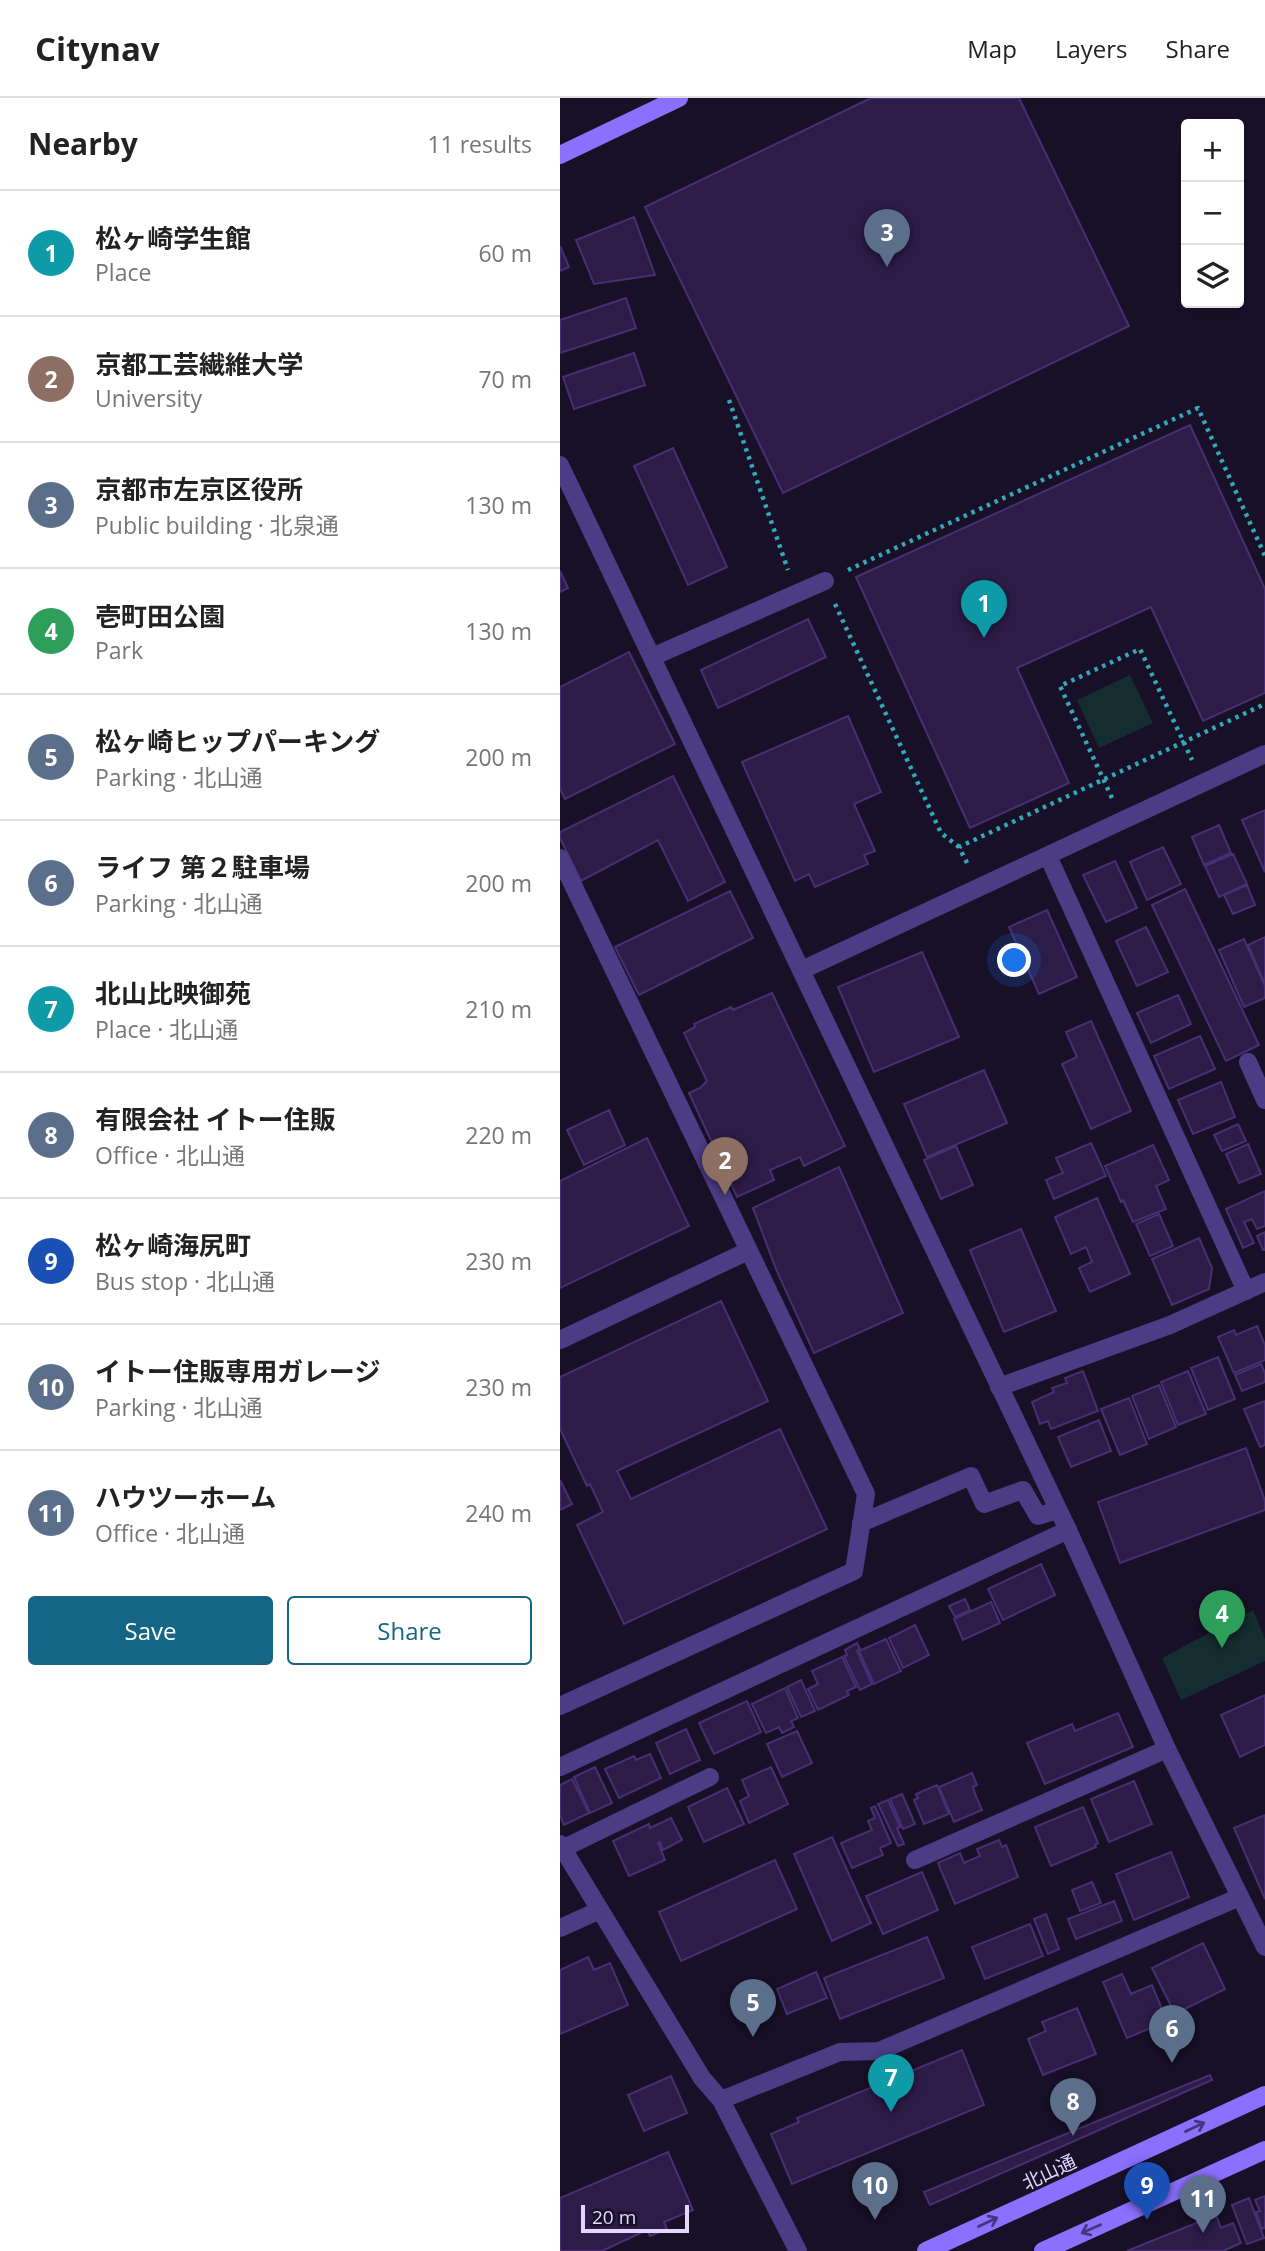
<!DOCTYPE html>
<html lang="en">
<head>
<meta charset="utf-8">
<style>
	:root { --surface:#fff; --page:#f2f2f2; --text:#222; --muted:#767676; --line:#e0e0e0; --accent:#156684 }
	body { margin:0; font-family:"Open Sans","Noto Sans JP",sans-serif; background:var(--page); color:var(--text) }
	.controls { position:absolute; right:21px; top:21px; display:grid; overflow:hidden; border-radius:7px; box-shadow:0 7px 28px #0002 }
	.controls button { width:63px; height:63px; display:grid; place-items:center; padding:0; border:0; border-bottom:2px solid var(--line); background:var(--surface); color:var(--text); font:35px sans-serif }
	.scale { position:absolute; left:21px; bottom:18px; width:108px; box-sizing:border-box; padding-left:7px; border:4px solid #e2d7fe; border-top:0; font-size:19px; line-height:24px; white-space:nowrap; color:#e2d7fe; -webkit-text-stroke:5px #181027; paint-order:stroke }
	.you { position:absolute; left:455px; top:863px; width:24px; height:24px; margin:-18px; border:5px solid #fff; border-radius:50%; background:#1a73e8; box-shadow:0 0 0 10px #1a73e833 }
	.badge { display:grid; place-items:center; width:46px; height:46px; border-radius:50%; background:var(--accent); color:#fff; font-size:23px; font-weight:700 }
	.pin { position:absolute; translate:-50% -58px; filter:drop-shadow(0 2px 4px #0008) }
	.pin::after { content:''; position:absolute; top:37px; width:24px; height:21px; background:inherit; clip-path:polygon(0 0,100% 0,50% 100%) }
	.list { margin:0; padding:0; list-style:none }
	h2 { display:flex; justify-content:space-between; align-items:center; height:91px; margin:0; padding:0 28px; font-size:30px }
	h2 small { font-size:23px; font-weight:400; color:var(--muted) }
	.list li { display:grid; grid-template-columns:46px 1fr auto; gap:21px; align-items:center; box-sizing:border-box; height:126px; padding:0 28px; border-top:2px solid var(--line) }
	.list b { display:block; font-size:26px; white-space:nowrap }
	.list p { margin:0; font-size:23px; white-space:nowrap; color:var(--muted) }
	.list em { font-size:23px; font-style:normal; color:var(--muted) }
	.actions { display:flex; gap:14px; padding:21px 28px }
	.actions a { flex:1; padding:16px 0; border:2px solid var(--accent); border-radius:7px; text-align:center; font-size:24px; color:var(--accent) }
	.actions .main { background:var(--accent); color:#fff }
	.icon { flex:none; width:38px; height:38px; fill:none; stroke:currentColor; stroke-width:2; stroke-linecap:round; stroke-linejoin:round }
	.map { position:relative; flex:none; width:705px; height:2153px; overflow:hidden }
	header { display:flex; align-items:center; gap:42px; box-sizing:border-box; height:98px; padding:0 35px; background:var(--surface); border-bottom:2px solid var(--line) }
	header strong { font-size:33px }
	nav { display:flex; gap:38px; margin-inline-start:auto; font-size:24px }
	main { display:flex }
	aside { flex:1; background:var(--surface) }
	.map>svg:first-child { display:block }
	.green { fill:#132d31 }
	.building { fill:#2d1c48; stroke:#482f74; stroke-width:2 }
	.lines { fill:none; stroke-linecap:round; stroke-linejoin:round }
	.path { stroke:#31a9b8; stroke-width:4.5; stroke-dasharray:3.5 5; stroke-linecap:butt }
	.lane { stroke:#4b3c85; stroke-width:18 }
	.street { stroke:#4b3c85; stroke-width:18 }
	.secondary { stroke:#8b6ffd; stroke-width:18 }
	.oneway { stroke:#46367d }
	.labels { text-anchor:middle; stroke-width:5; stroke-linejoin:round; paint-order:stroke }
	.street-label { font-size:19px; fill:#e2d7fe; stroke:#181027 }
</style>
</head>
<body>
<header>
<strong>Citynav</strong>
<nav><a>Map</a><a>Layers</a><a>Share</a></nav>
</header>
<main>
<aside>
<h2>Nearby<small>11 results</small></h2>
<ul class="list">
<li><span class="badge" style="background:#0f9aa8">1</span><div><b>松ヶ崎学生館</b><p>Place</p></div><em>60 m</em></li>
<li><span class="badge" style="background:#8d6e63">2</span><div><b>京都工芸繊維大学</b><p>University</p></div><em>70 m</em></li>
<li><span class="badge" style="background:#5c6f8a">3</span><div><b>京都市左京区役所</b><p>Public building · 北泉通</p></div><em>130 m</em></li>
<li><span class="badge" style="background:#2e9e5b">4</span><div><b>壱町田公園</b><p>Park</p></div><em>130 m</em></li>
<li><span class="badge" style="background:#5c6f8a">5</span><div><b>松ヶ崎ヒップパーキング</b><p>Parking · 北山通</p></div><em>200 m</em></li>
<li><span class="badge" style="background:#5c6f8a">6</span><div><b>ライフ 第２駐車場</b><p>Parking · 北山通</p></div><em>200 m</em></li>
<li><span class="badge" style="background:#0f9aa8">7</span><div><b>北山比映御苑</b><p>Place · 北山通</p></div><em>210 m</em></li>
<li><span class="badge" style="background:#5c6f8a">8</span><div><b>有限会社 イトー住販</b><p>Office · 北山通</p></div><em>220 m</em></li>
<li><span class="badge" style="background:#1a4fb4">9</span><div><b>松ヶ崎海尻町</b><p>Bus stop · 北山通</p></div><em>230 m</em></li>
<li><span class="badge" style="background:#5c6f8a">10</span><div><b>イトー住販専用ガレージ</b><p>Parking · 北山通</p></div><em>230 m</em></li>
<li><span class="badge" style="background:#5c6f8a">11</span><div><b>ハウツーホーム</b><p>Office · 北山通</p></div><em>240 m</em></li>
</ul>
<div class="actions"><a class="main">Save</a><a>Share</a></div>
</aside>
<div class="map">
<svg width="705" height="2153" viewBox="0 0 705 2153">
	<rect width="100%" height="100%" fill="#181027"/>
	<g class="green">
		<path d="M570 577 593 625 539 650 517 602Z"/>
		<path d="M693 1512 705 1541V1563L621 1602 602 1560Z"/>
	</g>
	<g class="building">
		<path d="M311 0H459L569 228 223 395 85 109Z"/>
		<path d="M74 119 95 177 34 186 16 142Z"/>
		<path d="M0 148 9 169 0 173Z"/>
		<path d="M66 200 76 230 0 255V222Z"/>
		<path d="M74 255 85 287 14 311 3 279Z"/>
		<path d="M630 327 705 491V595L643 623 591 509 457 570 509 685 410 730 296 479Z"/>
		<path d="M113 350 167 469 128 487 74 368Z"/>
		<path d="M0 473 8 490 0 494Z"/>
		<path d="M248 521 266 559 158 610 141 572Z"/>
		<path d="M69 554 115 646 5 701 0 691V589Z"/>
		<path d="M288 618 321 694 294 706 315 753 304 757 308 766 255 789 249 776 235 783 182 664Z"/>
		<path d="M113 678 165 784 128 803 98 742 21 783 0 740V734Z"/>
		<path d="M705 712V774L682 722Z"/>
		<path d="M659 727 671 755 644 767 632 739Z"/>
		<path d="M603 749 621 786 587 802 570 764Z"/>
		<path d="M673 756 687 786 659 799 645 768Z"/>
		<path d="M555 763 577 810 546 824 523 777Z"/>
		<path d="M687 787 695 807 673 816 664 797Z"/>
		<path d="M625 791 699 947 666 963 592 807Z"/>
		<path d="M170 793 193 840 79 897 55 849Z"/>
		<path d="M487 812 517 879 479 896 449 829Z"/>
		<path d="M586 829 608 874 577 888 556 843Z"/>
		<path d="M705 839V886L688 847Z"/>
		<path d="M684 841 705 888V900L684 909 659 852Z"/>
		<path d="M362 854 399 939 314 974 278 889Z"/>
		<path d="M212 895 285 1048 244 1068 240 1059 210 1072 214 1082 177 1099 129 995 140 990 147 983 124 935 135 929 134 926 171 909 173 912Z"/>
		<path d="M618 897 631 926 591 945 577 915Z"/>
		<path d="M531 923 571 1013 531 1031 502 966 517 959 506 934Z"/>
		<path d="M640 938 655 971 609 991 594 958Z"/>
		<path d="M424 972 447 1025 367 1059 344 1006Z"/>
		<path d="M661 984 675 1019 633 1036 618 1002Z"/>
		<path d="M49 1012 65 1047 24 1067 7 1032Z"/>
		<path d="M678 1026 686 1043 662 1053 654 1037Z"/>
		<path d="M87 1040 129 1128 0 1190V1083Z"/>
		<path d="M531 1045 546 1078 494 1101 486 1082 503 1075 496 1060Z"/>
		<path d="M688 1046 701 1076 679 1085 666 1056Z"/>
		<path d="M593 1047 609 1082 596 1088 606 1111 573 1124 563 1102 561 1104 545 1068Z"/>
		<path d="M396 1048 413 1087 381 1101 364 1062Z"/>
		<path d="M279 1069 343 1215 254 1255 216 1171 193 1110Z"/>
		<path d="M705 1093V1128L697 1131 692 1121 684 1124 694 1145 683 1150 666 1111Z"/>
		<path d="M537 1100 570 1176 530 1194 519 1170 532 1164 526 1149 511 1156 495 1119Z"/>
		<path d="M599 1116 613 1148 590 1158 576 1126Z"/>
		<path d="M461 1131 496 1213 444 1234 410 1152Z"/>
		<path d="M705 1134V1152H703L697 1138Z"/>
		<path d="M639 1140 652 1170 649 1191 612 1207 592 1161Z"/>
		<path d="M161 1203 208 1303 57 1373 71 1401 220 1331 267 1431 64 1526 17 1427 43 1414 30 1386 27 1388 0 1331V1279Z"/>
		<path d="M697 1228 705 1247V1262L674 1275 658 1239 674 1232 676 1237Z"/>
		<path d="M658 1259 675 1301 648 1312 631 1270Z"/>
		<path d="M701 1266 705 1275V1284L682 1293 675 1277Z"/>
		<path d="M523 1273 538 1313 491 1331 488 1323 480 1326 472 1304 494 1294 492 1290 507 1285 505 1280Z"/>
		<path d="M628 1273 646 1316 618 1327 601 1284Z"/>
		<path d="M599 1287 616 1329 589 1341 572 1298Z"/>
		<path d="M569 1300 587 1346 560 1357 541 1311Z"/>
		<path d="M705 1303V1347L700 1349 684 1311Z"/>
		<path d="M539 1322 551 1353 511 1369 498 1339Z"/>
		<path d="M686 1350 705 1403V1412L560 1465 538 1404Z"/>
		<path d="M0 1382 12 1406 0 1412Z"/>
		<path d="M481 1466 495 1497 443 1522 428 1491Z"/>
		<path d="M405 1501 410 1512 395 1519 389 1508Z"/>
		<path d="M431 1504 440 1525 403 1542 394 1521Z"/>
		<path d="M355 1527 369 1557 343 1570 329 1540Z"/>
		<path d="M326 1541 341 1573 314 1586 299 1553Z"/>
		<path d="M297 1545 300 1551 297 1553 312 1586 300 1592 284 1558 287 1557 285 1552Z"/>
		<path d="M282 1559 296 1589 287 1593 289 1597 258 1612 248 1591 258 1586 252 1573Z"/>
		<path d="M241 1582 255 1613 241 1619 227 1589Z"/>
		<path d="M225 1590 238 1620 231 1623 234 1629 222 1635 219 1629 206 1635 192 1606Z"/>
		<path d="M705 1597V1647L680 1659 661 1617Z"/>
		<path d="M187 1603 201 1634 154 1656 139 1625Z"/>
		<path d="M558 1615 573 1649 485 1686 467 1645 512 1626 515 1633Z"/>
		<path d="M126 1631 140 1662 110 1676 96 1645Z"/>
		<path d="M237 1633 252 1665 222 1679 207 1646Z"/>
		<path d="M90 1656 101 1680 59 1700 45 1671 74 1658 76 1662Z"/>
		<path d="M35 1669 52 1705 30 1715 14 1679Z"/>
		<path d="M211 1669 228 1706 189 1725 180 1703 189 1698 182 1682Z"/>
		<path d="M412 1675 417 1687 413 1689 415 1696 422 1712 394 1724 379 1689Z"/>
		<path d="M12 1681 29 1715 4 1727 0 1717V1687Z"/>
		<path d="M574 1683 592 1726 549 1744 531 1701Z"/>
		<path d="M377 1687 389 1716 364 1726 354 1702 358 1700 356 1696Z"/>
		<path d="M167 1690 184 1726 144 1744 128 1709Z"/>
		<path d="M342 1696 355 1726 343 1731 330 1701Z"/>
		<path d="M328 1702 340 1729 337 1730 344 1746 338 1748 318 1706Z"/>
		<path d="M315 1708 331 1745 320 1750 323 1757 292 1770 281 1745 312 1732 308 1723 315 1720 311 1710Z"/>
		<path d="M523 1709 538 1745 535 1747 536 1749 491 1768 475 1729Z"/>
		<path d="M705 1717V1801L674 1730Z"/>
		<path d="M111 1720 122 1742 103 1752 100 1744 98 1745 105 1762 69 1778 53 1743 89 1726 90 1730Z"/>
		<path d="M272 1739 311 1825 272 1843 234 1756Z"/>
		<path d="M439 1742 442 1749 446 1747 458 1779 395 1806 378 1765 400 1755 404 1765 420 1758 417 1751Z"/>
		<path d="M611 1754 629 1799 574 1822 556 1776Z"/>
		<path d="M215 1762 237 1811 121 1863 99 1814Z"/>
		<path d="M362 1774 378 1812 323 1836 306 1798Z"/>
		<path d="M532 1784 541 1805 520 1813 512 1792Z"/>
		<path d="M554 1803 562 1823 516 1841 508 1821Z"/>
		<path d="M486 1816 499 1851 488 1856 474 1821Z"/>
		<path d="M470 1826 483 1858 425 1881 412 1849Z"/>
		<path d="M367 1839 384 1880 280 1921 264 1880Z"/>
		<path d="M643 1845 665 1891 615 1916 592 1870Z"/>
		<path d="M28 1859 34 1872 50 1865 68 1907 0 1936V1872Z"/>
		<path d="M256 1874 267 1900 227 1916 217 1891Z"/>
		<path d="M562 1876 571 1896 592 1887 607 1923 567 1940 543 1884Z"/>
		<path d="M517 1910 536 1956 483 1977 468 1941 486 1933 482 1924Z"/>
		<path d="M402 1952 424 2007 232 2086 211 2036 239 2024 237 2020Z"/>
		<path d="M650 1977 652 1982 370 2107 364 2094Z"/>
		<path d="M111 1978 127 2015 84 2033 68 1997Z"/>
		<path d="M108 2054 133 2112 104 2124 107 2131 90 2138 87 2132 42 2153H0V2100Z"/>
		<path d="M705 2098V2130L702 2131 696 2114 700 2113 695 2102Z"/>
		<path d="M689 2100 704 2140 687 2146 672 2107Z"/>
		<path d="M656 2117 661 2130 673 2125 681 2145 663 2153H567Z"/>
	</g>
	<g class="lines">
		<g class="path">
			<path d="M169 302 228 472"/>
			<path d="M288 472 638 310 705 458"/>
			<path d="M275 506 381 735 399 749"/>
			<path d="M552 700 500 588 580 551 632 662"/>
			<path d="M407 765 399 749 705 606"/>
		</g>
		<g class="lane">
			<path d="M92 559 265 483"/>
			<path d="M488 758 686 1193"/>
			<path d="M0 760 306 1396 294 1473 0 1608"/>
			<path d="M688 964 705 1002"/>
			<path d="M0 1242 188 1153"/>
			<path d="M2 1751 150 1679"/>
			<path d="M355 1762 607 1651"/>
			<path d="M0 1830 40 1812"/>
			<path d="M161 2002 280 1954 319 1953 680 1799"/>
		</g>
		<g class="street">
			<path d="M0 367 508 1432 607 1651 705 1849"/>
			<path d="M242 872 705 656"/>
			<path d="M439 1289 610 1227 705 1184"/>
			<path d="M301 1425 411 1378 424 1406 463 1392 478 1418 498 1412"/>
			<path d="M0 1669 508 1432"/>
			<path d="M0 1746 142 1980 161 2002 238 2153"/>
		</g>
		<g class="secondary">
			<path d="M0 57 119 0"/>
			<path d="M366 2153 705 1997"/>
			<path d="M483 2153 705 2052"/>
		</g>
	</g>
	<defs><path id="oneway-shaft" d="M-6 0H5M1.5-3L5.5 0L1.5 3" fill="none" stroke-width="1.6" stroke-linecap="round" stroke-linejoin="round" transform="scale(1.75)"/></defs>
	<g class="oneway">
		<use href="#oneway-shaft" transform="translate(635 2029) rotate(-25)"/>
		<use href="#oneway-shaft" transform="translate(428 2124) rotate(-25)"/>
		<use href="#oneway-shaft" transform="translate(531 2131) rotate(156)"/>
	</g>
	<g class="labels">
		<g class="street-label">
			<text transform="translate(489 2074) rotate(-25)" y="7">北山通</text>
		</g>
	</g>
</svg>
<div class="controls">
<button>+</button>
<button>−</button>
<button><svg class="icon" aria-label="layers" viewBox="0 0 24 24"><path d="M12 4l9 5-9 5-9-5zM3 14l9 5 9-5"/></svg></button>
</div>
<div class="scale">20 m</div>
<div class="you"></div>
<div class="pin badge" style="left:424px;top:540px;background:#0f9aa8">1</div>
<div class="pin badge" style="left:165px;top:1097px;background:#8d6e63">2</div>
<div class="pin badge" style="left:327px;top:169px;background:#5c6f8a">3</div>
<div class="pin badge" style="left:662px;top:1550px;background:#2e9e5b">4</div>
<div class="pin badge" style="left:193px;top:1939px;background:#5c6f8a">5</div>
<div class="pin badge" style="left:612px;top:1965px;background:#5c6f8a">6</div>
<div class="pin badge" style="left:331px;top:2014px;background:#0f9aa8">7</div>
<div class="pin badge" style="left:513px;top:2038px;background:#5c6f8a">8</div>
<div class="pin badge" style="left:587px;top:2122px;background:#1a4fb4">9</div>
<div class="pin badge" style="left:315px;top:2122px;background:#5c6f8a">10</div>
<div class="pin badge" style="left:643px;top:2135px;background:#5c6f8a">11</div>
</div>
</main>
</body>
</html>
